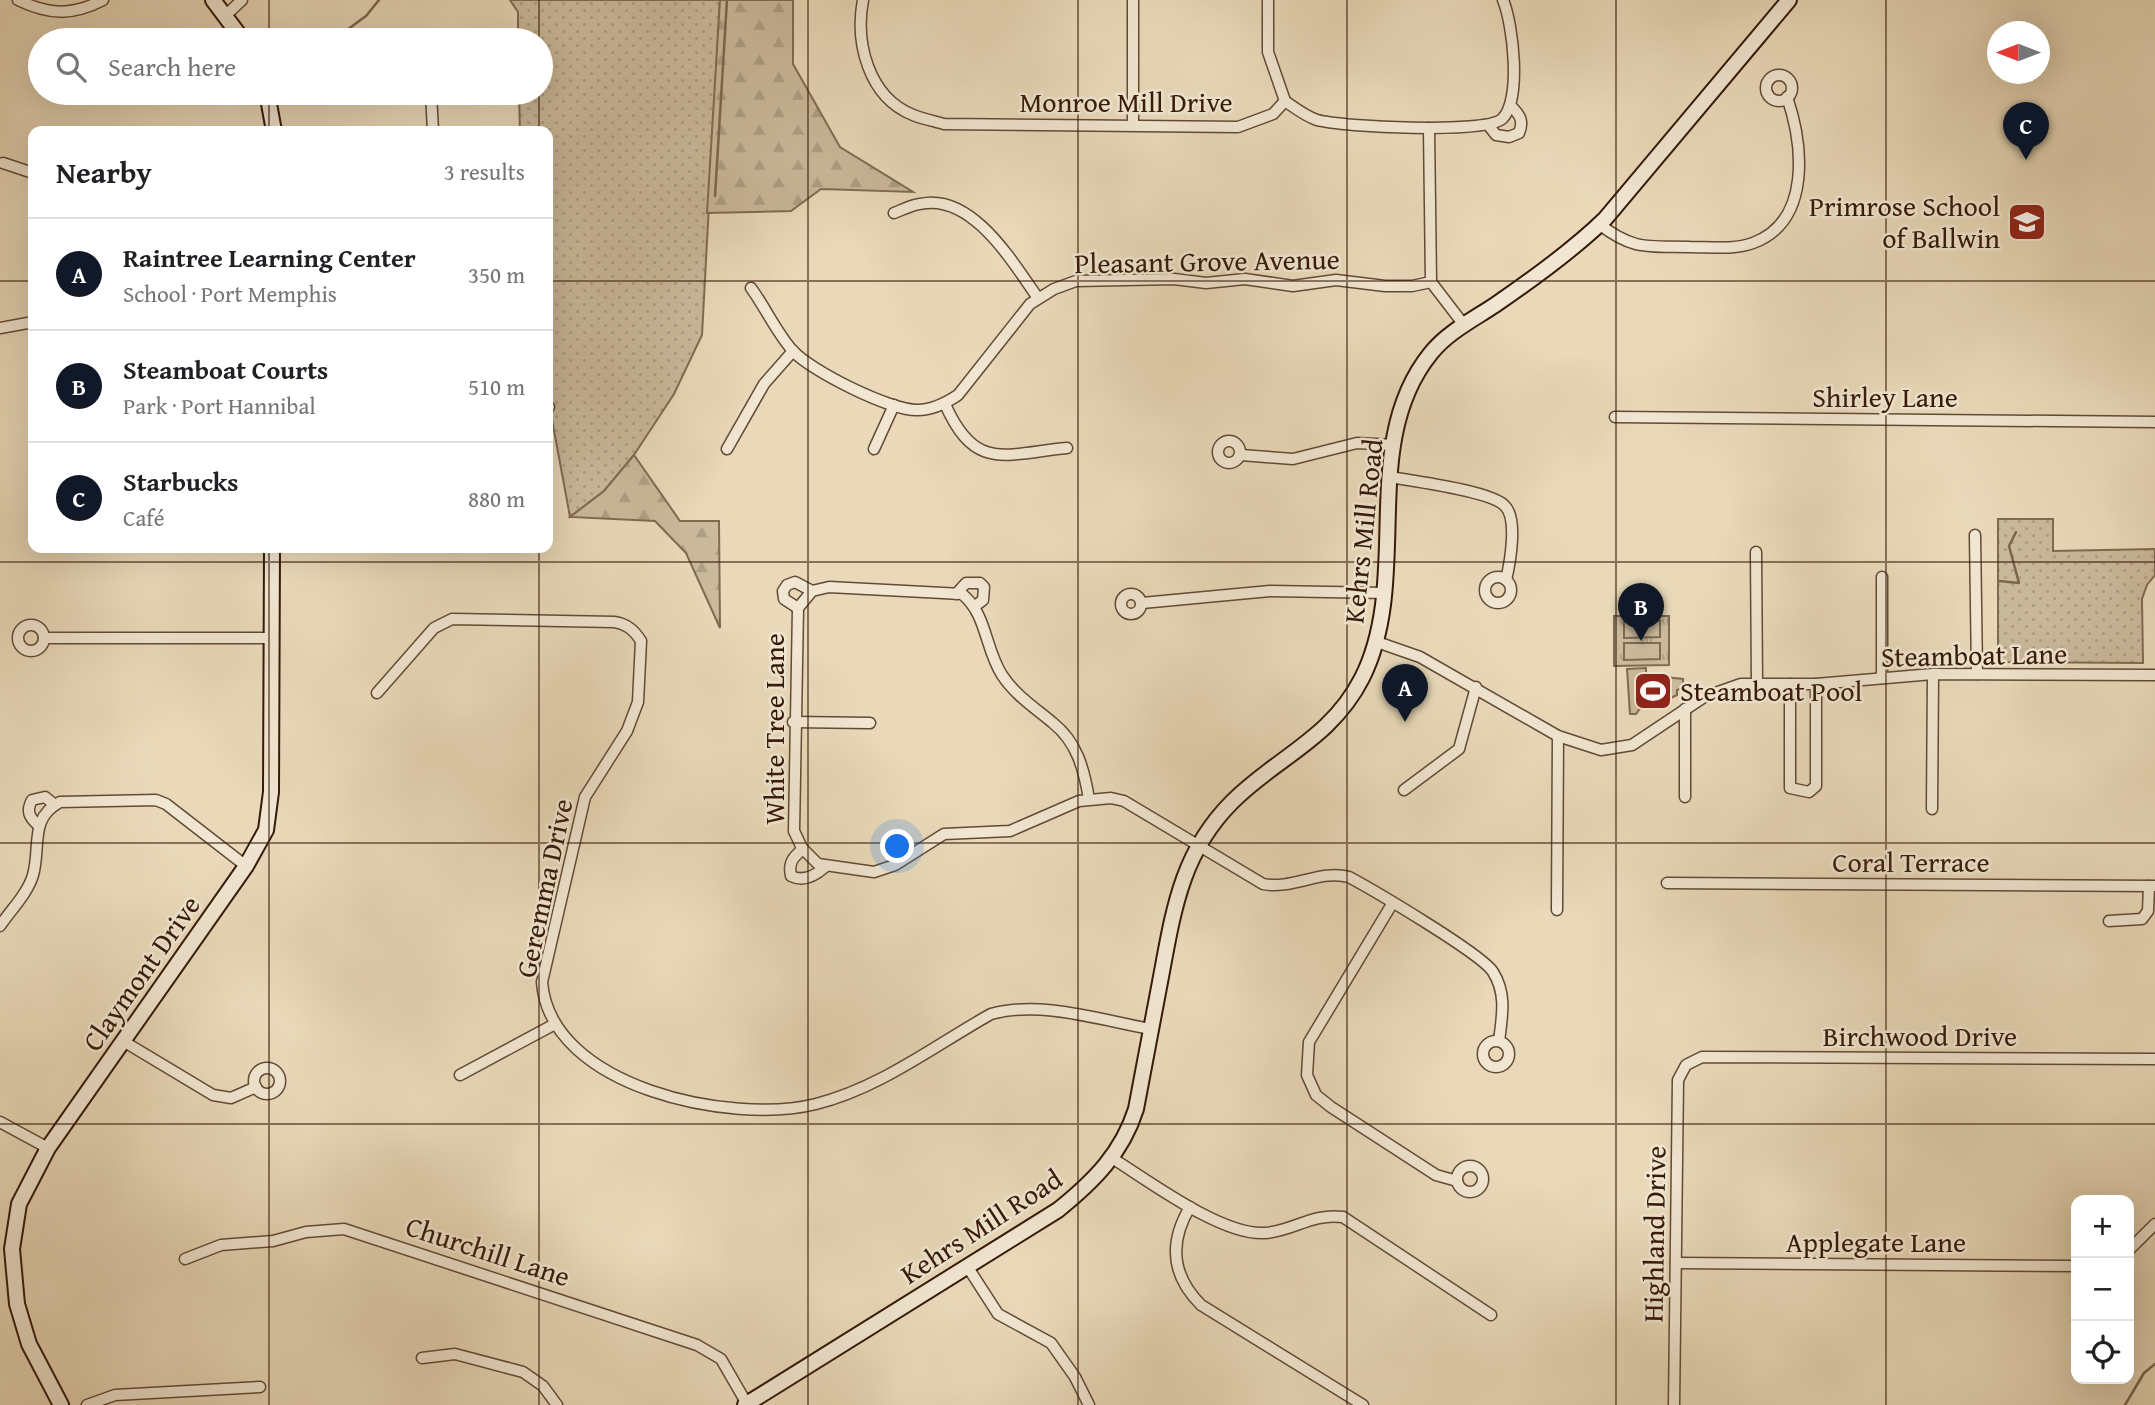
<!DOCTYPE html>
<html lang="en">
<head>
<meta charset="utf-8">
<style>
	:root { --surface:#fff; --page:#f6f6f6; --text:#202124; --muted:#757577; --line:#e0e0e0; --accent:#111827 }
	body { margin:0; font-family:"Gentium Book Plus",serif; background:var(--page); color:var(--text) }
	.controls { position:absolute; right:21px; bottom:21px; display:grid; overflow:hidden; border-radius:14px; box-shadow:0 7px 28px #0002 }
	.controls button { width:63px; height:63px; display:grid; place-items:center; padding:0; border:0; border-bottom:2px solid var(--line); background:var(--surface); color:var(--text); font:35px sans-serif }
	.compass { position:absolute; left:1987px; top:21px; width:63px; height:63px; border-radius:50%; background:var(--surface); box-shadow:0 7px 28px #0002; rotate:270deg }
	.you { position:absolute; left:898px; top:847px; width:24px; height:24px; margin:-18px; border:5px solid #fff; border-radius:50%; background:#1a73e8; box-shadow:0 0 0 10px #1a73e833 }
	.badge { display:grid; place-items:center; width:46px; height:46px; border-radius:50%; background:var(--accent); color:#fff; font-size:23px; font-weight:700 }
	.pin { position:absolute; translate:-50% -58px; filter:drop-shadow(0 2px 4px #0008) }
	.pin::after { content:''; position:absolute; top:37px; width:24px; height:21px; background:inherit; clip-path:polygon(0 0,100% 0,50% 100%) }
	.list { margin:0; padding:0; list-style:none }
	h2 { display:flex; justify-content:space-between; align-items:center; height:91px; margin:0; padding:0 28px; font-size:30px }
	h2 small { font-size:23px; font-weight:400; color:var(--muted) }
	.list li { display:grid; grid-template-columns:46px 1fr auto; gap:21px; align-items:center; box-sizing:border-box; height:112px; padding:0 28px; border-top:2px solid var(--line) }
	.list b { display:block; font-size:26px; white-space:nowrap }
	.list p { margin:0; font-size:23px; white-space:nowrap; color:var(--muted) }
	.list em { font-size:23px; font-style:normal; color:var(--muted) }
	.icon { flex:none; width:38px; height:38px; fill:none; stroke:currentColor; stroke-width:2; stroke-linecap:round; stroke-linejoin:round }
	.map { position:relative; flex:none; width:2155px; height:1405px; overflow:hidden }
	.search { position:absolute; background:var(--surface); box-shadow:0 7px 28px #0002; left:28px; top:28px; width:525px; height:77px; display:flex; align-items:center; gap:18px; box-sizing:border-box; padding:0 24px; border-radius:38px; color:var(--muted); font-size:26px }
	.panel { position:absolute; background:var(--surface); box-shadow:0 7px 28px #0002; left:28px; top:126px; width:525px; height:427px; border-radius:14px }
	.map>svg:first-child { display:block }
	.grass { fill:url(#grass-dots); stroke:#806a52; stroke-width:2 }
	.forest { fill:url(#forest-firs); stroke:#806a52; stroke-width:2 }
	.park { fill:url(#park-tufts); stroke:#806a52; stroke-width:2 }
	.pitch { fill:#cab99b; stroke:#806a52; stroke-width:2 }
	.lines { fill:none; stroke-linecap:round; stroke-linejoin:round }
	.stream { stroke:#7c664e; stroke-width:2.5 }
	.street-casing { stroke:#624a34; stroke-width:13 }
	.secondary-casing { stroke:#351a08; stroke-width:18 }
	.street { stroke:#f1e6d2; stroke-width:10 }
	.secondary { stroke:#f1e6d2; stroke-width:14 }
	.grid { fill:none; stroke:#351a08; stroke-width:2; stroke-opacity:0.55 }
	.labels { text-anchor:middle; stroke-width:5; stroke-linejoin:round; paint-order:stroke }
	.street-label { font-size:28px; fill:#351a08; stroke:#f1e6d2 }
	.poi-label { font-size:28px; fill:#351a08; stroke:#f1e6d2; text-anchor:end }
</style>
</head>
<body>
<div class="map">
<svg width="2155" height="1405" viewBox="0 0 2155 1405">
	<defs>
		<pattern id="grass-dots" width="8" height="8" patternUnits="userSpaceOnUse" patternTransform="scale(1.75)"><rect width="8" height="8" fill="#cab99b"/><path d="M2 2h.1M6 6h.1" fill="none" stroke="#ae9e84" stroke-width="1.8" stroke-linecap="round"/></pattern>
		<pattern id="forest-firs" width="22" height="20" patternUnits="userSpaceOnUse" patternTransform="scale(1.75)"><rect width="22" height="20" fill="#cab99b"/><path d="M5 1l3.5 6h-7zM16 11l3.5 6h-7z" fill="#ae9e84"/></pattern>
		<pattern id="park-tufts" width="24" height="20" patternUnits="userSpaceOnUse" patternTransform="scale(1.75)"><rect width="24" height="20" fill="#cab99b"/><path d="M3 7l-1-3M5 7V3M7 7l1-3M15 17l-1-3M17 17v-4M19 17l1-3" fill="none" stroke="#ae9e84"/></pattern>
	</defs>
	<rect width="100%" height="100%" fill="#e9d9b9"/>
	<filter id="stains"><feTurbulence type="fractalNoise" baseFrequency=".00286" numOctaves="4"/><feColorMatrix values="0 0 0 0 .2 0 0 0 0 .09 0 0 0 0 .02 0 0 0 .5 -.17"/></filter>
	<radialGradient id="worn" r=".72"><stop offset=".6" stop-color="#630" stop-opacity="0"/><stop offset="1" stop-color="#630" stop-opacity=".3"/></radialGradient>
	<g class="grass">
		<path d="M510 0H720L702 335 674 394 634 455 604 491 570 517 548 398V131H520L519 93H541V40H518V12Z"/>
		<path d="M1998 519H2053V551L2155 549V575L2147 585 2142 599 2143 663 1998 662Z"/>
	</g>
	<g class="forest">
		<path d="M720 0H793V64L840 147 913 192 821 189 791 211 707 213Z"/>
		<path d="M634 455 680 521H719L720 628 686 553 655 521 570 517 604 491Z"/>
	</g>
	<path class="park" d="M1614 616H1669V665L1614 666Z"/>
	<g class="pitch">
		<path d="M1624 621H1660V637L1624 638Z"/>
		<path d="M1624 643H1660V659L1624 660Z"/>
		<path d="M1646 668V675L1683 679V688L1677 690V695L1656 705 1641 707 1636 714H1630L1627 669Z"/>
	</g>
	<g class="lines">
		<g class="stream">
			<path d="M340 35 366 16 379 0"/>
			<path d="M715 196 727 0"/>
			<path d="M1999 581 2019 583 2009 546 2016 532"/>
			<path d="M2125 1405 2144 1373 2155 1364"/>
		</g>
		<defs>
			<g id="street">
				<path d="M18 0C49 15 72 16 103 0"/>
				<path d="M863 0C855 42 868 97 913 115 923 119 934 121 944 124L1238 127 1273 114 1285 101C1295 108 1305 116 1317 120 1343 127 1485 134 1502 119 1522 100 1513 24 1503 0"/>
				<path d="M1133 0V125"/>
				<path d="M1268 0V52L1285 101"/>
				<path d="M226 15 242 0"/>
				<circle cx="1779" cy="88" r="13"/>
				<path d="M431 93 433 131"/>
				<path d="M1489 126 1496 135 1509 137 1519 133C1524 121 1520 115 1511 106"/>
				<path d="M1429 128 1431 282 1464 325"/>
				<path d="M3 163 33 173"/>
				<path d="M894 213C902 210 911 205 920 204 972 192 1013 263 1038 298"/>
				<path d="M1599 224C1634 251 1648 246 1690 247 1710 247 1734 250 1753 243 1812 221 1803 144 1787 97"/>
				<path d="M751 288C765 307 778 335 793 351 811 371 891 411 918 410 933 410 946 403 958 395L1030 304 1054 289 1076 281 1174 279 1206 283 1245 279 1293 286 1336 280 1385 286H1412L1431 282"/>
				<path d="M0 328 33 322"/>
				<path d="M945 404C975 472 1004 454 1067 448"/>
				<path d="M548 408 549 407"/>
				<path d="M1615 417 2155 422"/>
				<circle cx="1229" cy="452" r="11"/>
				<path d="M727 449 764 384 793 351"/>
				<path d="M874 449 894 405"/>
				<path d="M1241 455 1293 459 1357 443 1395 445"/>
				<path d="M1390 477C1413 481 1492 491 1505 506 1518 519 1510 563 1506 580"/>
				<path d="M1975 535 1977 674"/>
				<path d="M1756 552 1757 684"/>
				<circle cx="1498" cy="590" r="13"/>
				<circle cx="1131" cy="604" r="10"/>
				<path d="M956 594 966 583H980L984 587 983 600 975 606"/>
				<path d="M1142 603 1270 591 1386 593"/>
				<path d="M798 608 784 599 783 591 787 585 795 582 812 591"/>
				<circle cx="31" cy="638" r="13"/>
				<path d="M44 638H273"/>
				<path d="M1377 642 1420 657 1558 736 1601 750 1632 745 1704 697 1741 684H1816L1933 674 2155 675"/>
				<path d="M1882 678V577"/>
				<path d="M1790 684V788L1809 792 1816 786V684"/>
				<path d="M377 693 434 628 452 619 614 622C627 624 634 630 641 641L638 702 627 731 585 797 542 982C550 1088 732 1125 816 1104 880 1088 934 1046 991 1014 1041 1000 1100 1020 1151 1029"/>
				<path d="M1685 709V797"/>
				<path d="M793 722 870 723"/>
				<path d="M1404 790 1459 749 1476 687"/>
				<path d="M1089 799C1084 769 1077 742 1053 723 1035 708 1015 695 1002 675 985 649 987 614 962 594L829 587 812 591 798 608 794 831 802 848 818 864 874 872 895 865 944 834 1010 831 1079 801 1111 798 1124 801 1263 884C1292 890 1321 869 1349 877 1373 890 1482 954 1493 972 1507 994 1502 1017 1499 1041"/>
				<path d="M1932 809 1933 674"/>
				<path d="M38 825C29 817 26 811 32 800L45 797 55 805"/>
				<path d="M803 849C793 857 788 863 791 876 803 882 815 876 825 867"/>
				<path d="M1667 883 2155 886"/>
				<path d="M1392 904 1309 1042 1307 1075 1316 1095 1331 1107 1436 1175 1457 1181"/>
				<path d="M1557 910 1558 736"/>
				<path d="M2109 921 2142 919 2148 911 2149 886"/>
				<path d="M0 926C10 911 28 893 33 875 41 847 29 818 60 802L156 800 166 804 246 866"/>
				<circle cx="1496" cy="1054" r="13"/>
				<path d="M123 1041 213 1095 231 1098 256 1087"/>
				<circle cx="267" cy="1081" r="13"/>
				<path d="M460 1075 555 1024"/>
				<path d="M0 1122 48 1148"/>
				<path d="M1112 1158C1149 1181 1222 1236 1265 1233 1294 1231 1311 1213 1343 1217L1491 1315"/>
				<circle cx="1470" cy="1179" r="13"/>
				<path d="M1190 1207C1169 1242 1171 1275 1201 1305L1363 1405"/>
				<path d="M2129 1250 2155 1224"/>
				<path d="M185 1259 221 1245 273 1241 306 1232 344 1229 697 1345 721 1359 747 1404"/>
				<path d="M1676 1263 2076 1266"/>
				<path d="M967 1266 998 1314 1051 1343 1075 1377 1089 1405"/>
				<path d="M422 1358 455 1354 523 1372 543 1386 557 1405"/>
				<path d="M87 1405 115 1395 260 1387"/>
				<path d="M1674 1405 1678 1080 1686 1065 1702 1057 2155 1059"/>
			</g>
			<g id="secondary">
				<path d="M213 0 243 40"/>
				<path d="M267 93 274 131"/>
				<path d="M61 1405 29 1344 17 1304 12 1249 19 1204 48 1148 246 866 266 830 271 792 272 548"/>
				<path d="M745 1405 1058 1210C1094 1181 1122 1153 1136 1109 1144 1066 1152 1024 1160 982 1173 914 1180 854 1232 802 1277 757 1331 739 1362 678 1413 577 1357 444 1431 353 1448 332 1474 319 1495 305 1533 279 1572 251 1605 219L1789 0"/>
			</g>
		</defs>
		<use href="#street" class="street-casing"/>
		<use href="#secondary" class="secondary-casing"/>
		<use href="#street" class="street"/>
		<use href="#secondary" class="secondary"/>
	</g>
	<path class="grid" d="M269 0V40M539 0V40M808 0V1405M1078 0V1405M1347 0V1405M1616 0V1405M1886 0V1405M269 93V131M539 93V131M0 281H33M548 281H2155M269 548V1405M539 548V1405M0 562H2155M0 843H2155M0 1124H2155"/>
	<defs>
		<symbol id="school-square" viewBox="-11 -11 22 22"><rect x="-9" y="-9" width="18" height="18" rx="4" fill="#8f2418" stroke="#f1e6d2"/><path d="M0-5L7-2L0 1L-7-2ZM-4 1L0 2.5L4 1V4Q0 6-4 4Z" fill="#fff"/></symbol>
		<symbol id="stadium-square" viewBox="-11 -11 22 22"><rect x="-9" y="-9" width="18" height="18" rx="4" fill="#8f2418" stroke="#f1e6d2"/><path d="M0-5a6.5 5 0 1 0 0 10a6.5 5 0 1 0 0-10ZM-3.5-1.8h7v3.6h-7Z" fill="#fff"/></symbol>
	</defs>
	<g fill-rule="evenodd">
		<use href="#school-square" x="2005" y="200" width="44" height="44"/>
		<use href="#stadium-square" x="1631" y="669" width="44" height="44"/>
	</g>
	<g class="labels">
		<g class="street-label">
			<text x="1126" y="112">Monroe Mill Drive</text>
			<text transform="translate(1207 261) rotate(-1)" y="10">Pleasant Grove Avenue</text>
			<text x="1885" y="407">Shirley Lane</text>
			<text transform="translate(1363 531) rotate(-84)" y="10">Kehrs Mill Road</text>
			<text transform="translate(1974 655) rotate(-1)" y="10">Steamboat Lane</text>
			<text transform="translate(774 729) rotate(-90)" y="10">White Tree Lane</text>
			<text x="1911" y="872">Coral Terrace</text>
			<text transform="translate(544 888) rotate(-78)" y="10">Geremma Drive</text>
			<text transform="translate(141 973) rotate(-55)" y="10">Claymont Drive</text>
			<text x="1920" y="1046">Birchwood Drive</text>
			<text transform="translate(981 1226) rotate(-33)" y="10">Kehrs Mill Road</text>
			<text transform="translate(1654 1234) rotate(-89)" y="10">Highland Drive</text>
			<text x="1876" y="1252">Applegate Lane</text>
			<text transform="translate(488 1251) rotate(18)" y="10">Churchill Lane</text>
		</g>
		<g class="poi-label">
			<text x="2000" y="216">Primrose School<tspan x="2000" dy="32">of Ballwin</tspan></text>
			<text x="1680" y="701" text-anchor="start">Steamboat Pool</text>
		</g>
	</g>
	<rect width="100%" height="100%" filter="url(#stains)"/>
	<rect width="100%" height="100%" fill="url(#worn)"/>
</svg>
<div class="controls">
<button>+</button>
<button>−</button>
<button><svg class="icon" aria-label="locate" viewBox="0 0 24 24"><circle cx="12" cy="12" r="6"/><path d="M12 2v4M12 18v4M2 12h4M18 12h4"/></svg></button>
</div>
<svg class="compass" viewBox="-18 -18 36 36"><path d="M0-13l5 13h-10z" fill="#e53935"/><path d="M0 13l5-13h-10z" fill="#757577"/></svg>
<div class="you"></div>
<div class="pin badge" style="left:1405px;top:722px">A</div>
<div class="pin badge" style="left:1641px;top:641px">B</div>
<div class="pin badge" style="left:2026px;top:160px">C</div>
<div class="search"><svg class="icon" aria-label="search" viewBox="0 0 24 24"><circle cx="10" cy="10" r="6"/><path d="M15 15l6 6"/></svg>Search here</div>
<section class="panel">
<h2>Nearby<small>3 results</small></h2>
<ul class="list">
<li><span class="badge">A</span><div><b>Raintree Learning Center</b><p>School · Port Memphis</p></div><em>350 m</em></li>
<li><span class="badge">B</span><div><b>Steamboat Courts</b><p>Park · Port Hannibal</p></div><em>510 m</em></li>
<li><span class="badge">C</span><div><b>Starbucks</b><p>Café</p></div><em>880 m</em></li>
</ul>
</section>
</div>
</body>
</html>
